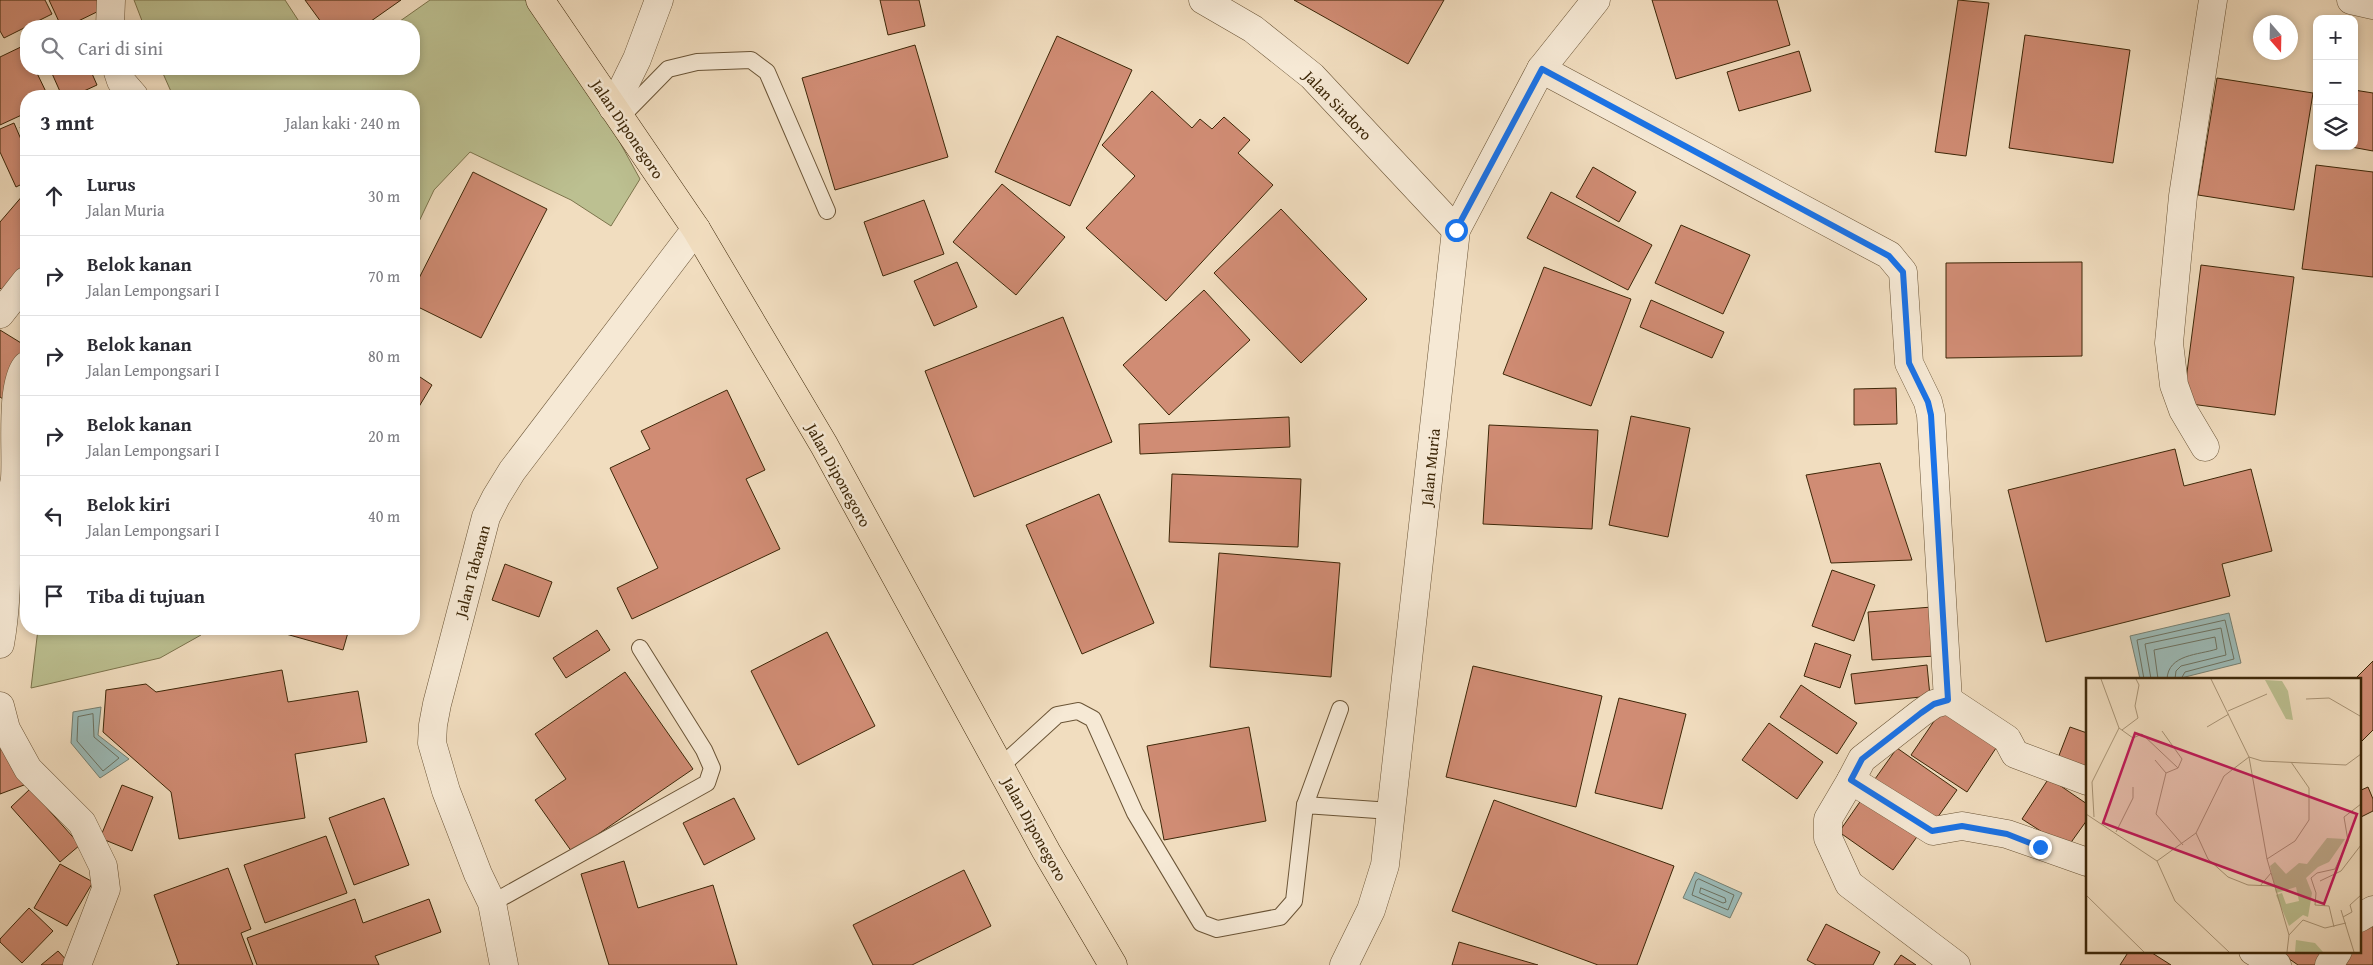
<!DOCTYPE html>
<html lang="id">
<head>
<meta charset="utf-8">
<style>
	:root { --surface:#fff; --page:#f2f2f3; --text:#2b2b33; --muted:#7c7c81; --line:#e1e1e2 }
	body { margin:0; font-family:"Gentium Book Plus",serif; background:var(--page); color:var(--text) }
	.controls { position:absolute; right:15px; top:15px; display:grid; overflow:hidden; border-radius:10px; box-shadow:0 2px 8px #0003 }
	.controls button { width:45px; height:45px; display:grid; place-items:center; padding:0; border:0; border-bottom:1px solid var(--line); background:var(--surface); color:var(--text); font:25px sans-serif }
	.compass { position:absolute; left:2253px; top:15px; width:45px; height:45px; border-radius:50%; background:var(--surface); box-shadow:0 2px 8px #0003; rotate:160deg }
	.stop { position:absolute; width:15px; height:15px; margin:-11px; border:4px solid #1a73e8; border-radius:50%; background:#fff }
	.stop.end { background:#1a73e8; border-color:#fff; box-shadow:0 1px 5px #0008 }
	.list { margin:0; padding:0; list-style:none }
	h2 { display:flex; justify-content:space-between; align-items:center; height:65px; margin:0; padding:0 20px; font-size:21px }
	h2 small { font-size:16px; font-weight:400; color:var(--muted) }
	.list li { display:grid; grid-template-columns:32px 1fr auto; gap:15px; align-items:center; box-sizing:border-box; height:80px; padding:0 20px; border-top:1px solid var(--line) }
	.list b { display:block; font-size:19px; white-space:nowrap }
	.list p { margin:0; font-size:16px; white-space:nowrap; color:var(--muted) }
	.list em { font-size:16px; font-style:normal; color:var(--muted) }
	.icon { flex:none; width:28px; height:28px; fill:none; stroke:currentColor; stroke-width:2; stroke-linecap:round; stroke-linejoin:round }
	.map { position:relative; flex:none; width:2373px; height:965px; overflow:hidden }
	.search { position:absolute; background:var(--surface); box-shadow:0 2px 8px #0003; left:20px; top:20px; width:400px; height:55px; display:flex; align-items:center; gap:12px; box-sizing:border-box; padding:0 18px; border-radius:20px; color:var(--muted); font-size:19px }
	.panel { position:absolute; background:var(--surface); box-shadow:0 2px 8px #0003; left:20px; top:90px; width:400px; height:545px; border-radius:20px }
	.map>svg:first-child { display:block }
	.green { fill:#bcc091; stroke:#7c744c }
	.water { fill:#9cbbb8; stroke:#768072 }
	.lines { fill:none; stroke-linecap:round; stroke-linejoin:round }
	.shore { stroke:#6c7160; stroke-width:1 }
	.building { fill:#d08c74; stroke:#3d2708 }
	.lane-casing { stroke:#6a5436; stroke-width:18 }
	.street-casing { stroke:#6a5436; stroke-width:29 }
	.primary-casing { stroke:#3d2708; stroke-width:29 }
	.lane { stroke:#f6e9d5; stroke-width:16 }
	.street { stroke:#f6e9d5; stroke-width:28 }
	.primary { stroke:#f1ddbf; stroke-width:28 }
	.route { stroke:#1a73e8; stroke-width:6 }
	.labels { text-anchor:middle; stroke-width:5; stroke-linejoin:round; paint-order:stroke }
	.street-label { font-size:16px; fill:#3d2708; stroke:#f6e9d5 }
	.inset-road { fill:none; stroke:#a99476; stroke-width:1 }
	.view { fill:#c2185b; fill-opacity:0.15; stroke:#c2185b; stroke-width:2.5 }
	.inset-edge { fill:none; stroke:#3d2708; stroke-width:2.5 }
</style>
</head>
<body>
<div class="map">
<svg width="2373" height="965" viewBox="0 0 2373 965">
	<rect width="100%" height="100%" fill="#f1ddbf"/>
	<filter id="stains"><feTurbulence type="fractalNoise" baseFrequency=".004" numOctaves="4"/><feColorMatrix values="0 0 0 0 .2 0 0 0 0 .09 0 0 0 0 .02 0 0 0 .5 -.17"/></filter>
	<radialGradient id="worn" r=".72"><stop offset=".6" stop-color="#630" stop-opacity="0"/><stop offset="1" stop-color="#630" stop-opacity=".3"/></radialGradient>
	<g class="green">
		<path d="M134 0H285L302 26H144Z"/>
		<path d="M430 0H530L618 139 640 179 611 226 571 200 470 152 434 190 414 232V96H173L161 69H329L331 71 334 69H414V26H393Z"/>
		<path d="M38 629H203L201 635 160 658 31 688Z"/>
	</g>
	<g class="water">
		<path d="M2229 613 2241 663 2177 679H2140L2130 636Z"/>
		<path d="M101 707 98 735 129 759 100 778 71 743 73 712Z"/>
		<path d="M1695 872 1742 893 1730 918 1683 898Z"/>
	</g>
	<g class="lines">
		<g class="shore">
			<path d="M2144 679 2137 640 2225 620 2234 659 2185 672 2181 679"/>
			<path d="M2151 679 2145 644 2221 628 2226 655 2181 666 2176 671 2175 679"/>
			<path d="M2158 679 2154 650 2215 637 2217 649C2199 655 2168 654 2167 679"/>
			<path d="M93 714 94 737 119 758 103 771 77 741 78 717Z"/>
			<path d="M1699 879 1734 895 1728 910 1692 895 1696 881Z"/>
			<path d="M1701 888 1725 898 1726 902 1723 903 1700 893Z"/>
		</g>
	</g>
	<g class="building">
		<path d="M0 0H45L52 14 4 38 0 31Z"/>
		<path d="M49 0H103L107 7 68 26H61Z"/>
		<path d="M305 0H401L364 26H324Z"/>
		<path d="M880 0H919L925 26 888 35Z"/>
		<path d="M1294 0H1444L1408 64Z"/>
		<path d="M1652 0H1777L1790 45 1676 79Z"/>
		<path d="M1958 0 1989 3 1966 156 1935 152Z"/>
		<path d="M2025 35 2130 50 2113 163 2009 148Z"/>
		<path d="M1057 36 1132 70 1070 206 995 172Z"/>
		<path d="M25 45 26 69H35L48 96H26V113L0 125V57Z"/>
		<path d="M915 45 948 157 835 190 802 78Z"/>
		<path d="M1799 51 1811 91 1739 111 1727 72Z"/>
		<path d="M50 69H90L97 85 73 96H62Z"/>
		<path d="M2217 78 2313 93 2294 210 2198 195Z"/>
		<path d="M2354 90 2373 93V151L2346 146H2354Z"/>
		<path d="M1152 91 1192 128 1200 119 1212 129 1224 117 1250 140 1238 153 1273 185 1166 301 1086 228 1135 176 1102 145Z"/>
		<path d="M14 123 26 151V182L16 187 0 152V129Z"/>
		<path d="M26 125V140L20 127Z"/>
		<path d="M2316 165 2373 172V277L2302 269Z"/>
		<path d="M1593 167 1636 192 1619 222 1576 197Z"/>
		<path d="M473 172 547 209 481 338 414 305V288Z"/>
		<path d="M1002 184 1065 237 1016 295 953 242Z"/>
		<path d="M1551 192 1652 245 1628 290 1527 238Z"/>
		<path d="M24 194 26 195V266L4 292 0 288V222Z"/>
		<path d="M924 200 944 254 883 276 864 222Z"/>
		<path d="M1281 209 1367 299 1301 363 1214 273Z"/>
		<path d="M1681 225 1750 255 1723 314 1655 283Z"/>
		<path d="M957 262 977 307 934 326 914 281Z"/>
		<path d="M2082 262V356L1946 358V263Z"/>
		<path d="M2201 265 2294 277 2275 415 2183 403Z"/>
		<path d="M1544 267 1631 299 1591 406 1503 374Z"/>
		<path d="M1204 290 1250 340 1169 415 1123 365Z"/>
		<path d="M1651 300 1724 332 1712 358 1640 327Z"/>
		<path d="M1063 317 1112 442 974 497 925 371Z"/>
		<path d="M0 330 26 346V362L3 399 0 397Z"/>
		<path d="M414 373 432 385 414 415Z"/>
		<path d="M1896 388 1897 424 1854 425V389Z"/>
		<path d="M727 390 765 470 746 479 780 549 632 619 617 588 658 568 610 468 650 449 641 431Z"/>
		<path d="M1631 416 1690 428 1668 537 1609 525Z"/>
		<path d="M1289 417 1290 447 1140 454 1139 424Z"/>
		<path d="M1489 425 1598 430 1592 529 1483 524Z"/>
		<path d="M2175 449 2184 486 2251 469 2272 551 2222 564 2230 596 2046 642 2008 490Z"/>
		<path d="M1880 463 1912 560 1831 563 1806 475Z"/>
		<path d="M1172 474 1301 479 1298 547 1169 542Z"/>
		<path d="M1099 494 1154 623 1082 654 1026 525Z"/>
		<path d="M1219 553 1340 563 1331 677 1210 667Z"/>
		<path d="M505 564 552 582 539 617 492 600Z"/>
		<path d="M1832 570 1875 585 1854 641 1812 626Z"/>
		<path d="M1932 607 1935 656 1872 660 1868 612Z"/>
		<path d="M268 629H349L343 650Z"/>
		<path d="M597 630 610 650 566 678 553 658Z"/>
		<path d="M827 632 875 726 798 765 751 671Z"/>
		<path d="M1815 643 1851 655 1840 688 1804 676Z"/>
		<path d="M2373 661V730L2361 742 2359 679H2355Z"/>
		<path d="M1927 665 1930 696 1855 704 1851 674Z"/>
		<path d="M1473 666 1602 696 1576 807 1446 777Z"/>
		<path d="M282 670 288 702 358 691 367 742 295 754 305 818 179 839 171 792 103 732 106 690 146 684 156 692Z"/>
		<path d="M625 672 693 769 572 852 535 800 566 779 535 734Z"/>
		<path d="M1801 685 1857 723 1837 754 1780 717Z"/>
		<path d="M1619 698 1686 714 1662 809 1595 793Z"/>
		<path d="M1947 702 2002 739 1967 792 1911 755Z"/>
		<path d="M1769 723 1823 762 1797 799 1742 760Z"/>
		<path d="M1249 727 1266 821 1164 840 1147 746Z"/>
		<path d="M2070 727 2087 733V769L2058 758Z"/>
		<path d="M6 736 24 785 0 794V739Z"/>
		<path d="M1897 748 1957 790 1935 821 1875 779Z"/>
		<path d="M2049 778 2087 804V820L2067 848 2022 819Z"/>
		<path d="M122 785 153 797 132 851 100 838Z"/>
		<path d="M2368 787 2373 799V811L2359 818V791Z"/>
		<path d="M30 789 80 845 60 862 11 807Z"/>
		<path d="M1864 796 1919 834 1893 870 1839 832Z"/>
		<path d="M384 798 409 865 354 885 329 818Z"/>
		<path d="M734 798 755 839 704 865 683 823Z"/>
		<path d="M1494 800 1674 866 1637 965H1598L1452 911Z"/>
		<path d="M326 836 347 893 265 923 244 865Z"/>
		<path d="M624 861 638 908 713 885 737 965H609L581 874Z"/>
		<path d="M60 864 93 882 67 926 34 908Z"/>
		<path d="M228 868 251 929 241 933 253 965H176L179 964 154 895Z"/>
		<path d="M964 870 991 926 912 965H873L853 925Z"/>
		<path d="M355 899 363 923 429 899 441 932 375 956 379 965H257L247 938Z"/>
		<path d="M29 908 53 931 22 963 0 942V939Z"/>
		<path d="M2373 920V965H2338L2346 951H2359V929Z"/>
		<path d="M1826 924 1880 952 1873 965H1816L1807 960Z"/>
		<path d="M1459 942 1538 965H1452Z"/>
		<path d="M58 951 71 965H41Z"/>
		<path d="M2129 951H2149L2171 965H2120Z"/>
		<path d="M2288 951H2332L2323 965H2298L2285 956Z"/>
		<path d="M1901 955 1916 965H1894Z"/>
	</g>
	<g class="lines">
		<defs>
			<g id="lane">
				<path d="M620 118 668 69 697 62 751 60 767 72 827 211"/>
				<path d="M1000 767 1057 715 1078 711 1093 719 1135 813 1201 923 1217 929 1280 917 1294 901 1305 805 1391 811"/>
				<path d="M1305 805 1340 709"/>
				<path d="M492 903 707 783 712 768 704 750 640 648"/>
			</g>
			<g id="street">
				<path d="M1203 0 1253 29 1312 76 1456 230"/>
				<path d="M2351 0 2373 5"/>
				<path d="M110 26 111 0"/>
				<path d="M117 69 121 81 134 96"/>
				<path d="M1541 69 1889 255 1903 272 1909 363 1928 402 1931 415 1948 700 1934 704 1921 713 1862 759 1851 780 1933 831 1962 826 2007 834 2087 862"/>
				<path d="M613 108 637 59 659 0"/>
				<path d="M0 314 26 281"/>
				<path d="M2205 447 2183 410 2174 385 2169 343 2183 196 2213 0"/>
				<path d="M0 644C8 600 6 556 8 511 8 500 14 489 15 478 17 451 10 386 26 366"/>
				<path d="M1948 700 2007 739 2015 754 2087 781"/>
				<path d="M0 706 6 729 28 769 82 823 103 866 106 889 77 965"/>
				<path d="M1851 780 1828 819V838L1849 884 1956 965"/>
				<path d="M2359 918 2373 910"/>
				<path d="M2253 951 2277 965"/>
				<path d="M504 965 492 903 478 874 446 791 432 743 433 725 437 704 486 517 496 497 512 471 696 229"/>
				<path d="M1344 965 1371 910 1385 865 1456 230 1541 69 1596 0"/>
				<path d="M2329 965 2338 951"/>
			</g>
			<path id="primary" d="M540 0 696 229 824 445 1046 851 1113 965"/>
		</defs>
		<use href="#lane" class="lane-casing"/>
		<use href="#street" class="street-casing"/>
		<use href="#primary" class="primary-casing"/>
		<use href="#lane" class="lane"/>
		<use href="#street" class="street"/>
		<use href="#primary" class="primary"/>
	</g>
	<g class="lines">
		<path class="route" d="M1456 230 1542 69 1889 256 1903 272 1909 363 1928 402 1931 415 1948 700 1934 704 1921 713 1862 759 1851 780 1932 831 1962 826 2007 834 2040 847"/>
	</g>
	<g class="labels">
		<g class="street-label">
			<text transform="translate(1338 105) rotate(46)" y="6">Jalan Sindoro</text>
			<text transform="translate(628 129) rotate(56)" y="6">Jalan Diponegoro</text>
			<text transform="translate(1430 467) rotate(-84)" y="6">Jalan Muria</text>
			<text transform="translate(839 475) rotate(61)" y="6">Jalan Diponegoro</text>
			<text transform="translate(472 571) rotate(-75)" y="6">Jalan Tabanan</text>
			<text transform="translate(1035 829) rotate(61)" y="6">Jalan Diponegoro</text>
		</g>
	</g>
	<g transform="translate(2086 678)">
		<rect width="275" height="275" fill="#f1ddbf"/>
		<path d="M179 2 196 3 202 13 207 42 200 41ZM241 160 259 161 243 184 232 189 220 200 226 215 222 239 217 237 203 248 190 217 196 215 200 226 213 223 210 209 190 215 184 188 189 184 200 196 213 185 221 186ZM210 262 229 265 237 274H209Z" fill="#bcc091"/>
		<path class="inset-road" d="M125 1 163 79 181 181 203 257 201 274M220 21 243 20 274 38M142 33 181 16M121 49 143 36M33 50 47 60 56 56 92 90 80 95 70 136 97 167M36 52 52 40 49 28 53 7 50 1M76 53 96 81 92 90M69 82 80 95M0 136 71 183 89 223 143 274M8 139 6 104 33 50 15 1M30 154 47 120V109M110 155 122 181 142 199 162 207 188 208M181 181 209 163 223 142V110L205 84M71 183 110 155 138 98 163 79 176 83 260 87 275 76M234 203 255 193 275 167M174 208 185 195M0 217 58 274M255 232 268 274M257 239 266 234 264 227 275 217M248 249 243 228 229 227 230 215 225 200 231 195 249 191 262 163 258 139 275 126M203 257 217 242 239 250 260 245"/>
		<path class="view" d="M49 55 271 136 238 226 17 145Z"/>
		<rect width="275" height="275" class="inset-edge"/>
	</g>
	<rect width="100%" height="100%" filter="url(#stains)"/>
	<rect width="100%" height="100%" fill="url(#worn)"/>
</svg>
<div class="controls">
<button>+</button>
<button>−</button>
<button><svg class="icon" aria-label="layers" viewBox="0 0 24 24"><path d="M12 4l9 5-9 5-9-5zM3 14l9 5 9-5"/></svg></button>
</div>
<svg class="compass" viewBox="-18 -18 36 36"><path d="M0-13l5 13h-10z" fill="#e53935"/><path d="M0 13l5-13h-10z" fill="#7c7c81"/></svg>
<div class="stop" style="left:1456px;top:230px"></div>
<div class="stop end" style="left:2040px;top:847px"></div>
<div class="search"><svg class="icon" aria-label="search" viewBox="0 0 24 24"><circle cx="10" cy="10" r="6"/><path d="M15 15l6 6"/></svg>Cari di sini</div>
<section class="panel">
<h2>3 mnt<small>Jalan kaki · 240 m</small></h2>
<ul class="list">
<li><svg class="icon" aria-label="ahead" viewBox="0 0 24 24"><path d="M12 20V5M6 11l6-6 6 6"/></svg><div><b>Lurus</b><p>Jalan Muria</p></div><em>30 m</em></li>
<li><svg class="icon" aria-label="right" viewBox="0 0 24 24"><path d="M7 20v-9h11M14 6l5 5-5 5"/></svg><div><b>Belok kanan</b><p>Jalan Lempongsari I</p></div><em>70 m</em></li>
<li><svg class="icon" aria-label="right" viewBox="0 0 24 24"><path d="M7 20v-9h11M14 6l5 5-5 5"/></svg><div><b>Belok kanan</b><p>Jalan Lempongsari I</p></div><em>80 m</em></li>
<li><svg class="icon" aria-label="right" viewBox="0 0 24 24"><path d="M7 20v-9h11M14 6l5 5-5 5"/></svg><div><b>Belok kanan</b><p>Jalan Lempongsari I</p></div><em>20 m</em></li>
<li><svg class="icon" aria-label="left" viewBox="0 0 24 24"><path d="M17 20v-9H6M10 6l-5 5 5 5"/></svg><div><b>Belok kiri</b><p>Jalan Lempongsari I</p></div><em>40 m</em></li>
<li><svg class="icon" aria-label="arrive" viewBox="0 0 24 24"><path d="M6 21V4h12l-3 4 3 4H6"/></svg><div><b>Tiba di tujuan</b></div></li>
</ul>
</section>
</div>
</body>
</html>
